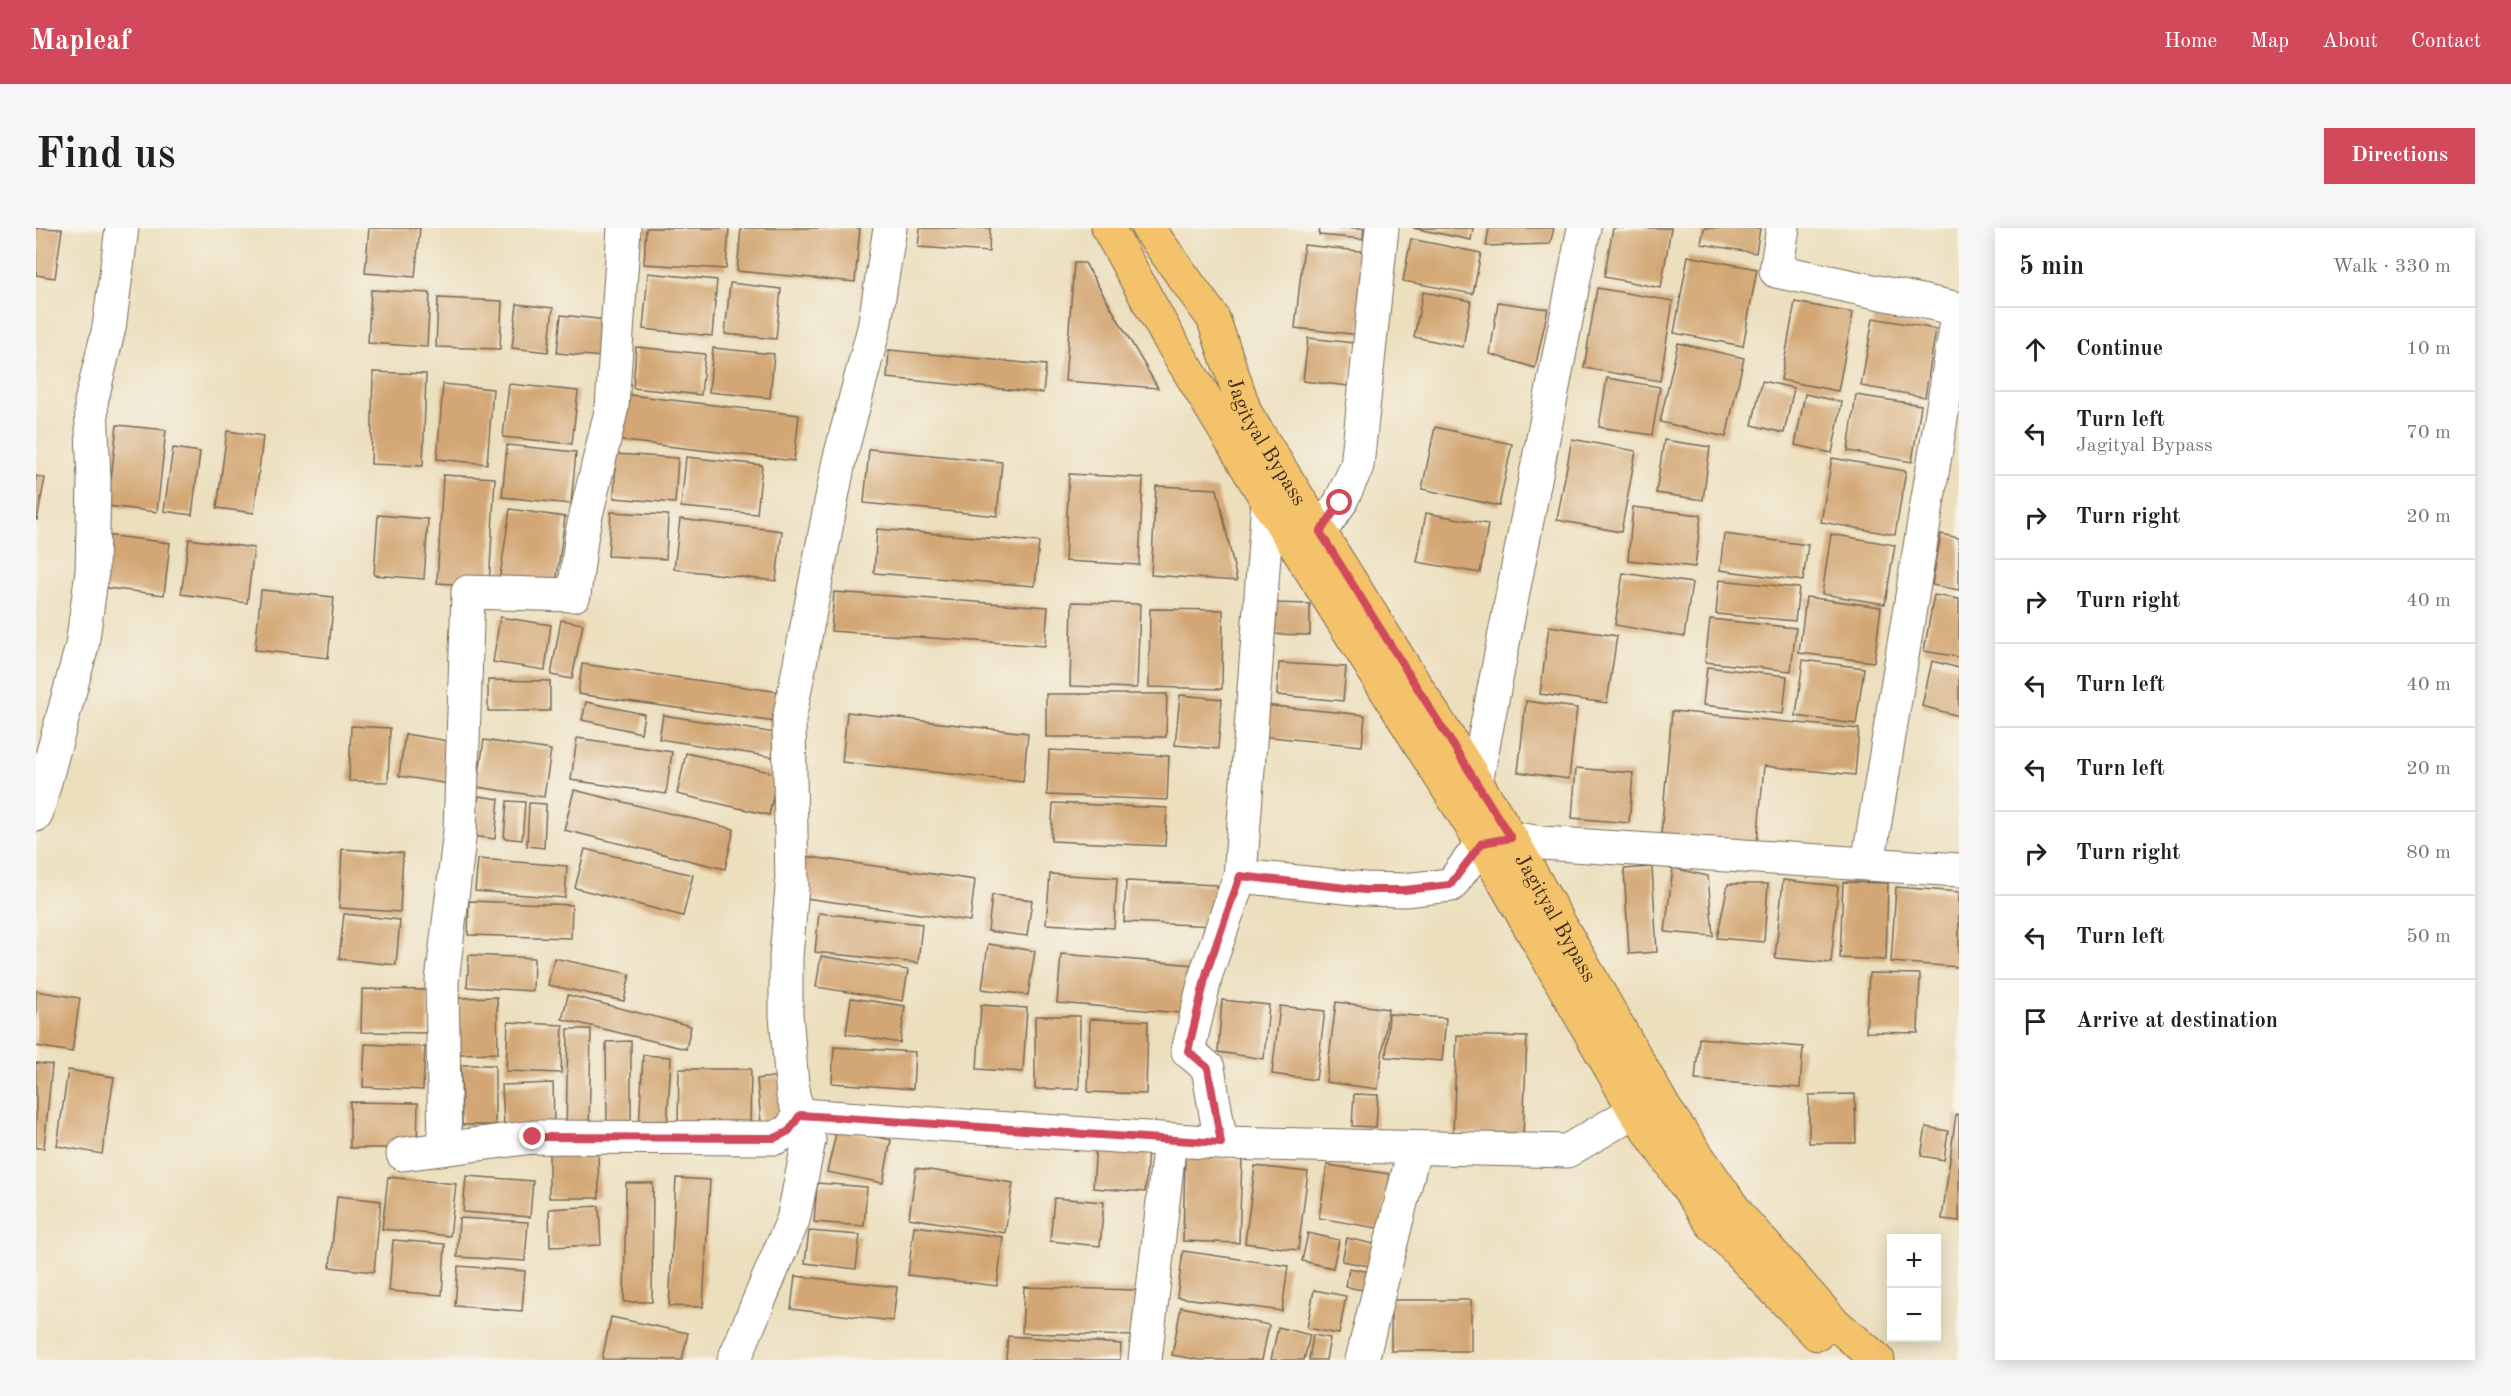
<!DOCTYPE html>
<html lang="en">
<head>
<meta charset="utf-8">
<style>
	:root { --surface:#fff; --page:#f6f6f6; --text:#202124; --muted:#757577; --line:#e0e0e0; --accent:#d1495b }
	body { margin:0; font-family:"Old Standard TT",serif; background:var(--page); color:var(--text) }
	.controls { position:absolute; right:18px; bottom:18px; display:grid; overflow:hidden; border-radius:0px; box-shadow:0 3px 15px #0003 }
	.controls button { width:54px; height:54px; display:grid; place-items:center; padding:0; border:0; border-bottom:2px solid var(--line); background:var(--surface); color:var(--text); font:30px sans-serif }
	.stop { position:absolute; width:18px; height:18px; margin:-14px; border:4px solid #d1495b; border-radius:50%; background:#fff }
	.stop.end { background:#d1495b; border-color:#fff; box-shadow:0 2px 6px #0008 }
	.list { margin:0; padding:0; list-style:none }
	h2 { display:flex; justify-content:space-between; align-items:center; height:78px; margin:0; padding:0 24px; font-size:26px }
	h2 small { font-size:20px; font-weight:400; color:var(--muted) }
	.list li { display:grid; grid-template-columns:39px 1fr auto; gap:18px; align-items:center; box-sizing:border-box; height:84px; padding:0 24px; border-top:2px solid var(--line) }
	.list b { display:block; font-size:22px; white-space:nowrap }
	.list p { margin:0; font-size:20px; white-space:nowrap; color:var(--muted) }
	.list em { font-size:20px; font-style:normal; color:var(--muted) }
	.icon { flex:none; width:33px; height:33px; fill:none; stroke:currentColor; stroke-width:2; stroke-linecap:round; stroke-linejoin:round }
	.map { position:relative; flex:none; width:1923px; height:1132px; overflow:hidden; border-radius:0px }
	header { display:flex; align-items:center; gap:36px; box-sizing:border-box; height:84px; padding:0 30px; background:var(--accent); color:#fff }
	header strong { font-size:28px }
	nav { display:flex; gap:33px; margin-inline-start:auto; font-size:21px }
	.intro { display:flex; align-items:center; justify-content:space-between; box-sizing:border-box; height:144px; padding:0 36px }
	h1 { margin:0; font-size:42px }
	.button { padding:15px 27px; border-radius:0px; background:var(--accent); color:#fff; font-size:21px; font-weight:700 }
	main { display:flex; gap:36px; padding:0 36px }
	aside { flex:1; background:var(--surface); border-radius:0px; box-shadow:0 3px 15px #0003 }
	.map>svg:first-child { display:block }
	.building { fill:#d3a774 }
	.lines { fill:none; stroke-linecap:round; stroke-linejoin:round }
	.minor-casing { stroke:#796956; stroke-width:35 }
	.primary-casing { stroke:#796956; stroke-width:35 }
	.minor { stroke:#fff; stroke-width:33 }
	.primary { stroke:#f3c26a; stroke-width:33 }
	.route { stroke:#d1495b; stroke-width:8 }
	.labels { text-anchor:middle; stroke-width:4.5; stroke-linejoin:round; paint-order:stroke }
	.street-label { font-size:21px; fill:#3b2a1e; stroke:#f7f3e8 }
</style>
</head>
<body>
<header>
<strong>Mapleaf</strong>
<nav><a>Home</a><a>Map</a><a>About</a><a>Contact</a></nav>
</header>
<div class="intro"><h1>Find us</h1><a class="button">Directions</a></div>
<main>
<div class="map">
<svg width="1923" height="1132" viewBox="0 0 1923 1132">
	<rect width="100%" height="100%" fill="#f7f3e8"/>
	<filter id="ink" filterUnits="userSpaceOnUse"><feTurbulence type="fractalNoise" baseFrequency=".0167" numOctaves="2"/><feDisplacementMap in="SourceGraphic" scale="12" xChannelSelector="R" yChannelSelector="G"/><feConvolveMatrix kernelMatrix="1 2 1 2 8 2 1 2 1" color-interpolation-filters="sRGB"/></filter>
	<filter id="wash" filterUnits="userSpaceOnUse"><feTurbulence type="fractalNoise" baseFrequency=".008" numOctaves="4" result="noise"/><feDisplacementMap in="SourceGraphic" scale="24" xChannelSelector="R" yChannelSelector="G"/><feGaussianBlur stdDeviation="1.35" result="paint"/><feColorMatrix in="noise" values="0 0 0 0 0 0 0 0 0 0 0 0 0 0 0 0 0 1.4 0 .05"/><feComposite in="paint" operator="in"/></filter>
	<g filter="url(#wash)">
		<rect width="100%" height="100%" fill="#ecdfbe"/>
		<g id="blocks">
			<g class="building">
				<path d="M0 0 26 1 19 50 0 47Z"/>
				<path d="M333 0H384L379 49 329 45Z"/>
				<path d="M610 0H693L690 41 608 36Z"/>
				<path d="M705 0H824L819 54 701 43Z"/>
				<path d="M884 0H954L953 24 882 19Z"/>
				<path d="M1284 0H1328L1327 11 1283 7Z"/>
				<path d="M1377 0H1437L1435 12Z"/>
				<path d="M1453 0H1518L1514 16 1450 18Z"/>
				<path d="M1577 0H1635L1625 60 1568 49Z"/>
				<path d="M1668 0H1724L1720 25 1665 16Z"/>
				<path d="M1375 11 1445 25 1437 66 1367 53Z"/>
				<path d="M1268 17 1332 24 1324 107 1259 100Z"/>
				<path d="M1652 28 1721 41 1707 118 1638 105Z"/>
				<path d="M1038 35H1049L1122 160 1029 153Z"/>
				<path d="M612 45 681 52 676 108 607 101Z"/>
				<path d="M694 55 745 61 740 111 689 106Z"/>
				<path d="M1561 60 1637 73 1624 153 1548 140Z"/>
				<path d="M335 62 394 65 391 119 332 115Z"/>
				<path d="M1387 64 1435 73 1427 119 1378 109Z"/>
				<path d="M402 70 466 73 464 121 400 119Z"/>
				<path d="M1462 74 1512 81 1499 140 1454 126Z"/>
				<path d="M1759 74 1817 85 1802 163 1745 152Z"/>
				<path d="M481 76 517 80 512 124 476 120Z"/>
				<path d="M525 87 571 92 567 129 521 125Z"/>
				<path d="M1837 90 1900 101 1889 169 1825 158Z"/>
				<path d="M1272 110 1318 115 1313 158 1267 153Z"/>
				<path d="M1642 115 1708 130 1690 209 1624 194Z"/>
				<path d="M600 119 669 126 665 167 597 160Z"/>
				<path d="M677 120 738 126 734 170 673 164Z"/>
				<path d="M853 122 1010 137 1007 165 851 150Z"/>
				<path d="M337 144 390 146 387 238 335 236Z"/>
				<path d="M1571 150 1624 159 1616 207 1563 199Z"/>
				<path d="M1726 153 1758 160 1748 205 1716 197Z"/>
				<path d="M407 156 457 161 451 236 401 231Z"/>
				<path d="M473 156 542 163 536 216 467 209Z"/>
				<path d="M585 166 763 187 758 233 580 212Z"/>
				<path d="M1769 166 1806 174 1796 225 1759 217Z"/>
				<path d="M1820 167 1885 177 1876 234 1812 223Z"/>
				<path d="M81 197 130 202 121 284 72 278Z"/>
				<path d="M1399 199 1476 216 1463 278 1386 261Z"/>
				<path d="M191 203 227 208 218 285 181 280Z"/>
				<path d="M1536 211 1600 223 1585 304 1521 292Z"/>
				<path d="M1628 212 1674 219 1667 272 1620 265Z"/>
				<path d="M471 217 540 224 535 276 466 269Z"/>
				<path d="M137 220 164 224 156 287 128 283Z"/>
				<path d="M833 221 966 234 961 288 828 275Z"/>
				<path d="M580 226 642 230 639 275 578 270Z"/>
				<path d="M650 229 726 237 721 286 645 279Z"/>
				<path d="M1796 230 1870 243 1859 307 1785 294Z"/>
				<path d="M1033 246 1107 250 1103 337 1029 333Z"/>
				<path d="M407 247 459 250 453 358 401 355Z"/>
				<path d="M0 248 9 250 1 292H0Z"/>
				<path d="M1120 258 1181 261 1201 353 1115 347Z"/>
				<path d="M1597 279 1665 287 1659 339 1592 332Z"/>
				<path d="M474 281 529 289 519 363 463 355Z"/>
				<path d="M575 284 632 287 630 331 572 328Z"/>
				<path d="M1390 285 1452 296 1444 345 1381 334Z"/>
				<path d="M342 287 392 291 388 351 338 347Z"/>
				<path d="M644 291 746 303 740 353 638 341Z"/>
				<path d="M841 301 1003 314 999 358 838 345Z"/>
				<path d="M1688 306 1772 317 1767 353 1684 342Z"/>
				<path d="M1795 306 1859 317 1849 376 1786 366Z"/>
				<path d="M1905 306 1923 310V362L1896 357Z"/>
				<path d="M69 307 134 315 128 367 63 359Z"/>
				<path d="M153 311 218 320 211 375 145 366Z"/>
				<path d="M1587 345 1656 355 1648 409 1579 397Z"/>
				<path d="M1683 352 1763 360 1759 393 1680 386Z"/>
				<path d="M225 362 298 369 292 430 219 422Z"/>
				<path d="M798 364 1012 379 1009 418 795 403Z"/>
				<path d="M1898 367 1923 371V429L1888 423Z"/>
				<path d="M1770 369 1845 379 1838 434 1763 425Z"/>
				<path d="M1036 374 1104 376 1101 460 1034 458Z"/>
				<path d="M1236 375 1274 376V407L1236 406Z"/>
				<path d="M1114 381 1187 382 1186 461 1113 459Z"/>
				<path d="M464 389 515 397 509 442 457 434Z"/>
				<path d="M1674 391 1760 400 1755 443 1669 434Z"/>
				<path d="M525 392 547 396 536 451 515 447Z"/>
				<path d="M1513 398 1581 408 1571 475 1504 466Z"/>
				<path d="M1767 432 1828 440 1820 496 1760 488Z"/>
				<path d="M1896 433 1923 440V488L1886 478Z"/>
				<path d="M1243 435 1310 439 1307 473 1241 467Z"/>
				<path d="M546 436 744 464 740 494 542 466Z"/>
				<path d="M1671 439 1751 448 1747 486 1667 477Z"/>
				<path d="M452 452 514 453V483H452Z"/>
				<path d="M1010 466H1131L1130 509H1010Z"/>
				<path d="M1144 467 1186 471 1182 521 1139 517Z"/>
				<path d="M1490 473 1541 480 1533 551 1482 544Z"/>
				<path d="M550 474 608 486 605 505 546 492Z"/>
				<path d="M1227 477 1329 487 1326 518 1224 508Z"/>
				<path d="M1636 483 1823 501 1819 547 1728 538 1721 615 1625 606Z"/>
				<path d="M811 484 992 505 987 554 806 534Z"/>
				<path d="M627 487 740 505 736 529 623 511Z"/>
				<path d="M315 498 354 500 352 554 313 553Z"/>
				<path d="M369 506 419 514 413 556 363 548Z"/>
				<path d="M541 510 636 524 630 566 535 552Z"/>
				<path d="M448 512 515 522 508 569 441 559Z"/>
				<path d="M1013 522 1133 528 1131 572 1011 567Z"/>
				<path d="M650 525 742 546 733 587 641 566Z"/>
				<path d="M1540 540 1597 545 1593 595 1536 590Z"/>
				<path d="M538 562 698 601 689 641 528 602Z"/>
				<path d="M443 568 463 571 459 611 437 608Z"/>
				<path d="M471 573 489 574 486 612 468 610Z"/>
				<path d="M493 575 510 576 508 620 491 618Z"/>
				<path d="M1017 575 1131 580 1129 618 1015 613Z"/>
				<path d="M306 621 367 625 364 684 303 680Z"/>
				<path d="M549 621 657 647 647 688 539 660Z"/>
				<path d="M767 628 939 652 934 693 762 669Z"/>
				<path d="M442 631 531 638 529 670 439 663Z"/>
				<path d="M1616 639 1621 724 1593 726 1588 641Z"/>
				<path d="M1637 640 1672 648 1677 708 1629 704Z"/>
				<path d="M1014 646 1081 650 1078 700 1010 696Z"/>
				<path d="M1747 652 1802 658 1795 735 1739 730Z"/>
				<path d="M1090 653 1181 657 1180 698 1088 694Z"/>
				<path d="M1807 654 1852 655 1850 732 1804 730Z"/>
				<path d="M1692 656H1732L1728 714 1681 710Z"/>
				<path d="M1860 659 1923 664V739L1855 734Z"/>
				<path d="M956 667 996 672 991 708 952 703Z"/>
				<path d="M433 673 536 677 535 710 432 707Z"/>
				<path d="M783 685 886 696 882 735 779 724Z"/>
				<path d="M308 686 364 692 360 737 303 731Z"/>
				<path d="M952 716 999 723 992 767 946 761Z"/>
				<path d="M1025 726 1160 737 1157 786 1021 775Z"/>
				<path d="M433 727 498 730 497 763 431 759Z"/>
				<path d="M785 728 872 742 867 773 780 759Z"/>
				<path d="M518 730 594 746 588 773 512 757Z"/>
				<path d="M1833 745 1884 746 1882 805 1830 804Z"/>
				<path d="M326 761 392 762V805L325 804Z"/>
				<path d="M0 763 44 770 36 824 0 818Z"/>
				<path d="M532 767 655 798 650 821 526 791Z"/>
				<path d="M461 769 462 825 424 826 423 770Z"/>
				<path d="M815 770 869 778 864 815 810 806Z"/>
				<path d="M1186 772 1233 777 1228 831 1182 824Z"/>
				<path d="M1300 774 1352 781 1342 861 1290 854Z"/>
				<path d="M945 777 991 780 987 844 941 841Z"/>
				<path d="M1244 778 1289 783 1280 852 1236 846Z"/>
				<path d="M1353 786 1410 790 1406 833 1350 829Z"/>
				<path d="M999 788H1044L1043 861H999Z"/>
				<path d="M1054 791 1112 793 1110 866 1052 864Z"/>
				<path d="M472 794 527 797 525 845 470 843Z"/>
				<path d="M532 801H555L553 904H530Z"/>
				<path d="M1421 807 1491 809 1487 908 1417 905Z"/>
				<path d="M1663 810 1767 819 1764 860 1659 852Z"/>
				<path d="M595 813V898H571L570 814Z"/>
				<path d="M329 816 389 819 387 862 327 859Z"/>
				<path d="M798 819 879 824 877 861 796 855Z"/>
				<path d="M607 827 635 829 631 902 603 900Z"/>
				<path d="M0 835 16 837 8 920H0Z"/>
				<path d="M425 837H459V897H426Z"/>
				<path d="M643 841H715L714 898 642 897Z"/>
				<path d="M32 842 78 849 66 926 21 918Z"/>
				<path d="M744 848 749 901 726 905 721 851Z"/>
				<path d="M517 855 518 895 468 897 466 857Z"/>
				<path d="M1318 866 1342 867 1340 899 1316 898Z"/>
				<path d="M1819 866 1820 915H1773V867Z"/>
				<path d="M314 874 382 875 381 920H314Z"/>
				<path d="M1920 886 1923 887V993L1906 991Z"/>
				<path d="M1890 899 1912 903 1908 932 1885 928Z"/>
				<path d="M801 901 855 912 847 955 791 944Z"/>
				<path d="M1060 917 1112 921 1109 964 1057 960Z"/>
				<path d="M562 924 563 970H513V925Z"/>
				<path d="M1149 929 1206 931 1203 1015 1147 1013Z"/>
				<path d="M1291 937 1354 946 1346 1001 1283 990Z"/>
				<path d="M1219 938 1272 944 1262 1022 1209 1015Z"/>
				<path d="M880 940 977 955 969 1005 873 990Z"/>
				<path d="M430 948 497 953 494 989 427 984Z"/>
				<path d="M352 949 420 956 414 1008 346 1001Z"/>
				<path d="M640 950 674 952 667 1079 633 1078Z"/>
				<path d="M590 955H617L616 1074H588Z"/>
				<path d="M781 955 831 959 828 998 778 994Z"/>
				<path d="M301 968 345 973 338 1044 294 1039Z"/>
				<path d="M1018 970 1068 974 1064 1018 1014 1013Z"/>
				<path d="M563 978 565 1017 514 1019 513 981Z"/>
				<path d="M423 990 492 994 489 1033 421 1029Z"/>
				<path d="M878 998 967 1009 961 1058 872 1047Z"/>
				<path d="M773 1003 824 1007 820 1041 769 1035Z"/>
				<path d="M1272 1005 1303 1012 1297 1040 1266 1033Z"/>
				<path d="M1311 1010 1347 1018 1342 1040 1306 1033Z"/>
				<path d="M357 1012 409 1016 406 1067 353 1063Z"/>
				<path d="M1147 1023 1252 1038 1246 1083 1141 1069Z"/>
				<path d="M422 1038 489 1043 486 1083 419 1078Z"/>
				<path d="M1313 1040 1345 1046 1343 1065 1310 1059Z"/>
				<path d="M759 1048 861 1059 857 1093 755 1081Z"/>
				<path d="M988 1059 1102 1062 1100 1108 986 1105Z"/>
				<path d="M1278 1062 1310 1068 1303 1106 1271 1100Z"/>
				<rect x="1355" y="1072" width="80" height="51"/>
				<path d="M1145 1079 1233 1097 1226 1132H1164L1136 1127Z"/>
				<path d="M575 1089 652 1105 646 1132 566 1131Z"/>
				<path d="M1242 1099 1274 1107 1268 1132H1235Z"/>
				<path d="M1277 1107 1294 1110 1290 1132H1273Z"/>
				<path d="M972 1108 1085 1116 1084 1132H970Z"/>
			</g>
		</g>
	</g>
	<g filter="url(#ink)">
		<use href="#blocks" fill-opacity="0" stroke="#796956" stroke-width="1.5"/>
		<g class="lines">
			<defs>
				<g id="minor">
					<path d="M1747 0 1740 43 1923 81"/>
					<path d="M1284 304 1304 275 1321 238 1346 0"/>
					<path d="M1440 554 1548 0"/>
					<path d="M0 587 46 418 56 344 58 252 55 174 73 100 86 0"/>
					<path d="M1832 636 1923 81"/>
					<path d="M1204 648 1328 661 1368 662 1415 657 1446 615 1475 610 1506 615 1923 642"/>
					<path d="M1185 915 1172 840 1152 823 1171 743 1204 648 1232 274"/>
					<path d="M409 920 406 753 424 603 432 364 538 367 546 304 576 179 588 0"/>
					<path d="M367 926 497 909 739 910 753 903 764 887 1185 915 1531 923 1599 883"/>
					<path d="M698 1132 757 992 773 912 757 868 750 787V729L756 659 753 492 803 233 838 100 854 0"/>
					<path d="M1109 1132 1134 912"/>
					<path d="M1326 1132 1378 922"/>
				</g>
				<g id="primary">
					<path d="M1072 0 1131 107 1232 274 1446 615 1599 883 1676 996 1781 1106"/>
					<path id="s1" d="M1112 0 1177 90 1210 186 1475 610 1629 881 1703 988 1796 1093 1842 1132"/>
				</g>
			</defs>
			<use href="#minor" class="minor-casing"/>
			<use href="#primary" class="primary-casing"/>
			<use href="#minor" class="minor"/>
			<use href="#primary" class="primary"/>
		</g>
	</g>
	<g class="lines" filter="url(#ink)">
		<path class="route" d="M497 909 739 910 753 903 764 887 1185 915 1172 840 1152 823 1171 743 1204 648 1328 662H1368L1414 657 1446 615 1475 610 1284 304 1304 275"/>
	</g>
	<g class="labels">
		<g class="street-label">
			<text dy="7" stroke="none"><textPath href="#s1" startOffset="246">Jagityal Bypass</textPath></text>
			<text dy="7" stroke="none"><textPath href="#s1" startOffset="804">Jagityal Bypass</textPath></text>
		</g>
	</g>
</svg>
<div class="controls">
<button>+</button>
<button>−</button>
</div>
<div class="stop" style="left:1304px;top:275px"></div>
<div class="stop end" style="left:497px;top:909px"></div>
</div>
<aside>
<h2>5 min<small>Walk · 330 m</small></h2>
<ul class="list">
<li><svg class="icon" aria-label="ahead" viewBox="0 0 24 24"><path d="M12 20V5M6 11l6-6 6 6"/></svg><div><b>Continue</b></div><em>10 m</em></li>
<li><svg class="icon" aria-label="left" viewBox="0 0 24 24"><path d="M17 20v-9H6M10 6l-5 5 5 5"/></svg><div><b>Turn left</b><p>Jagityal Bypass</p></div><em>70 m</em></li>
<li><svg class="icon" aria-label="right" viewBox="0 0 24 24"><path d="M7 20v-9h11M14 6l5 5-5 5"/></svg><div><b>Turn right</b></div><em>20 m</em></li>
<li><svg class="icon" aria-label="right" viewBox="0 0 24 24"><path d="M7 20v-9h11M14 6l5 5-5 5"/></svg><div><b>Turn right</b></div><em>40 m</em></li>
<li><svg class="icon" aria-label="left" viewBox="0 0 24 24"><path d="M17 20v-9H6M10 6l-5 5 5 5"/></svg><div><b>Turn left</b></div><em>40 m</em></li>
<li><svg class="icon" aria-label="left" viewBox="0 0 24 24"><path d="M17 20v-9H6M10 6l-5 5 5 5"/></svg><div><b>Turn left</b></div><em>20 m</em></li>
<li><svg class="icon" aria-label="right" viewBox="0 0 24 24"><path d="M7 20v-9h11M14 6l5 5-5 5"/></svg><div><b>Turn right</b></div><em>80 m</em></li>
<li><svg class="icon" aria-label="left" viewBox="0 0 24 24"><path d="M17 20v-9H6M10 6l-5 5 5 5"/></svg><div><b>Turn left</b></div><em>50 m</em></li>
<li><svg class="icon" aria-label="arrive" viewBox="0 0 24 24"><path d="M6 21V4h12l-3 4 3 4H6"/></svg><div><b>Arrive at destination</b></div></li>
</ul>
</aside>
</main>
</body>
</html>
